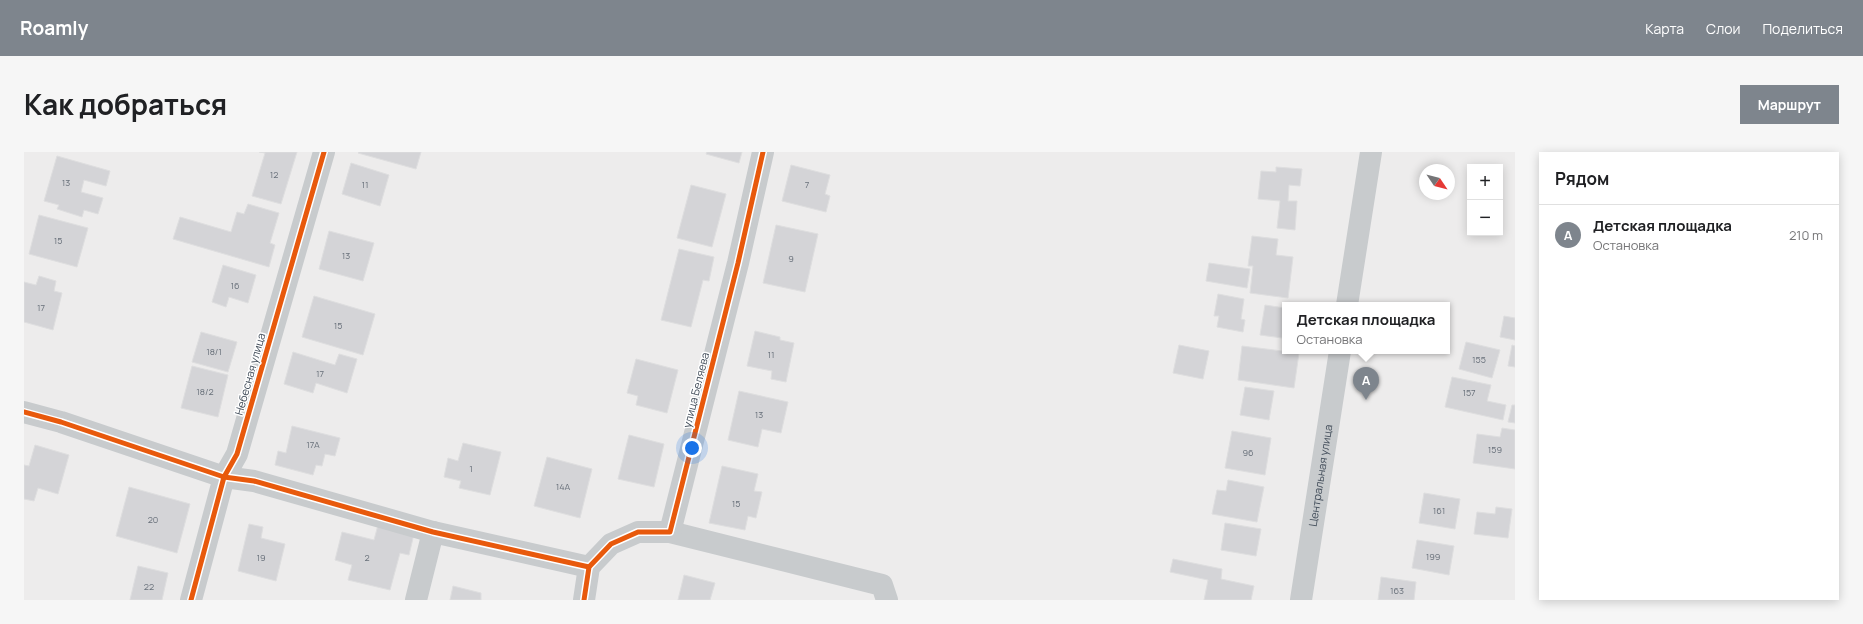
<!DOCTYPE html>
<html lang="ru">
<head>
<meta charset="utf-8">
<style>
	:root { --surface:#fff; --page:#f6f6f6; --text:#202124; --muted:#757577; --line:#e0e0e0; --accent:#7e858d }
	body { margin:0; font-family:Manrope,sans-serif; background:var(--page); color:var(--text) }
	.controls { position:absolute; right:12px; top:12px; display:grid; overflow:hidden; border-radius:0px; box-shadow:0 2px 10px #0003 }
	.controls button { width:36px; height:36px; display:grid; place-items:center; padding:0; border:0; border-bottom:1px solid var(--line); background:var(--surface); color:var(--text); font:20px sans-serif }
	.compass { position:absolute; left:1395px; top:12px; width:36px; height:36px; border-radius:50%; background:var(--surface); box-shadow:0 2px 10px #0003; rotate:125deg }
	.you { position:absolute; left:668px; top:296px; width:14px; height:14px; margin:-10px; border:3px solid #fff; border-radius:50%; background:#1a73e8; box-shadow:0 0 0 6px #1a73e833 }
	.badge { display:grid; place-items:center; width:26px; height:26px; border-radius:50%; background:var(--accent); color:#fff; font-size:13px; font-weight:700 }
	.pin { position:absolute; translate:-50% -33px; filter:drop-shadow(0 1px 2px #0008) }
	.pin::after { content:''; position:absolute; top:21px; width:14px; height:12px; background:inherit; clip-path:polygon(0 0,100% 0,50% 100%) }
	.popup { position:absolute; left:1258px; top:150px; width:168px; height:52px; box-sizing:border-box; display:grid; place-content:center; border-radius:0px; background:var(--surface); filter:drop-shadow(0 1px 3px #0005); font-size:13px; white-space:nowrap; color:var(--muted) }
	.popup b { font-size:15px; color:var(--text) }
	.popup::after { content:''; position:absolute; left:50%; top:100%; margin-left:-8px; border:8px solid transparent; border-top-color:var(--surface) }
	.list { margin:0; padding:0; list-style:none }
	h2 { display:flex; justify-content:space-between; align-items:center; height:52px; margin:0; padding:0 16px; font-size:17px }
	h2 small { font-size:13px; font-weight:400; color:var(--muted) }
	.list li { display:grid; grid-template-columns:26px 1fr auto; gap:12px; align-items:center; box-sizing:border-box; height:60px; padding:0 16px; border-top:1px solid var(--line) }
	.list b { display:block; font-size:15px; white-space:nowrap }
	.list p { margin:0; font-size:13px; white-space:nowrap; color:var(--muted) }
	.list em { font-size:13px; font-style:normal; color:var(--muted) }
	.map { position:relative; flex:none; width:1491px; height:448px; overflow:hidden; border-radius:0px }
	header { display:flex; align-items:center; gap:24px; box-sizing:border-box; height:56px; padding:0 20px; background:var(--accent); color:#fff }
	header strong { font-size:19px }
	nav { display:flex; gap:22px; margin-inline-start:auto; font-size:14px }
	.intro { display:flex; align-items:center; justify-content:space-between; box-sizing:border-box; height:96px; padding:0 24px }
	h1 { margin:0; font-size:28px }
	.button { padding:10px 18px; border-radius:0px; background:var(--accent); color:#fff; font-size:14px; font-weight:700 }
	main { display:flex; gap:24px; padding:0 24px }
	aside { flex:1; background:var(--surface); border-radius:0px; box-shadow:0 2px 10px #0003 }
	.map>svg:first-child { display:block }
	.building { fill:#d4d4d7; stroke:#dededf }
	.lines { fill:none; stroke-linecap:round; stroke-linejoin:round }
	.minor { stroke:#c8cbcd; stroke-width:22 }
	.tertiary { stroke:#c8cbcd; stroke-width:22 }
	.cycleway-casing { stroke:#fff; stroke-width:8 }
	.cycleway { stroke:#e8590c; stroke-width:5 }
	.labels { text-anchor:middle; stroke-width:3; stroke-linejoin:round; paint-order:stroke }
	.number-label { font-size:9px; fill:#68707a }
	.street-label { font-size:11px; fill:#424d5a; stroke:#fff }
</style>
</head>
<body>
<header>
<strong>Roamly</strong>
<nav><a>Карта</a><a>Слои</a><a>Поделиться</a></nav>
</header>
<div class="intro"><h1>Как добраться</h1><a class="button">Маршрут</a></div>
<main>
<div class="map">
<svg width="1491" height="448" viewBox="0 0 1491 448">
	<rect width="100%" height="100%" fill="#edecec"/>
	<g class="building">
		<path d="M235 0H273L257 52 228 44 241 1Z"/>
		<path d="M335 0H397L392 17 334 1Z"/>
		<path d="M683 0H718L715 11 682 2Z"/>
		<path d="M33 4 86 19 82 34 60 28 57 40 79 46 74 62 60 58 58 65 33 57 35 53 20 49Z"/>
		<path d="M327 11 365 23 356 54 318 42Z"/>
		<path d="M767 13 806 23 801 42 806 44 802 60 758 49Z"/>
		<path d="M1252 15 1278 17 1276 34 1265 33 1264 49H1273L1271 78 1253 76 1256 49 1234 47 1237 19 1252 20Z"/>
		<path d="M667 33 702 42 688 95 653 86Z"/>
		<path d="M224 52 255 61 246 91 251 93 245 115 149 87 156 65 207 80 213 60 220 62Z"/>
		<path d="M15 63 64 76 53 115 5 102Z"/>
		<path d="M752 73 794 82 781 140 739 131Z"/>
		<path d="M305 79 350 91 339 129 295 117Z"/>
		<path d="M1228 84 1254 87 1252 103 1269 105 1264 146 1226 141 1229 114H1224Z"/>
		<path d="M655 97 690 105 685 129 679 128 667 175 637 168Z"/>
		<path d="M1185 111 1226 117 1223 136 1182 129Z"/>
		<path d="M199 113 232 123 224 151 205 145 202 155 188 150Z"/>
		<path d="M15 124 32 129 30 139 38 141 29 178 0 170V130L12 133Z"/>
		<path d="M1194 142 1220 147 1217 167 1221 168 1219 180 1193 175 1195 164H1190Z"/>
		<path d="M290 144 351 162 339 203 278 185Z"/>
		<path d="M1241 153 1261 156 1258 186 1236 183Z"/>
		<path d="M1480 164 1491 166V188L1476 185Z"/>
		<path d="M731 179 756 185V188L770 191 762 230 747 227 748 219 723 214Z"/>
		<path d="M177 180 213 190 204 220 168 210Z"/>
		<path d="M1442 190 1476 198 1468 226 1435 217Z"/>
		<path d="M1155 193 1185 199 1179 227 1149 221Z"/>
		<path d="M1488 193 1491 194V215L1484 214Z"/>
		<path d="M1218 194 1275 201 1270 236 1214 228Z"/>
		<path d="M269 200 311 213 315 202 333 207 323 241 292 231 289 241 260 232Z"/>
		<path d="M612 207 654 218 643 261 612 253 614 244 603 241Z"/>
		<path d="M168 214 204 223 194 265 157 256Z"/>
		<path d="M1428 225 1467 233 1463 249 1482 253 1479 268 1421 255Z"/>
		<path d="M1221 235 1250 239 1245 268 1216 263Z"/>
		<path d="M715 239 764 250 757 281 738 277 734 295 704 288Z"/>
		<path d="M1488 253H1491V271L1484 270Z"/>
		<path d="M268 274 316 286 311 304 301 302 298 314 292 313 289 323 251 313 254 299 262 301Z"/>
		<path d="M1478 276 1491 278V317L1449 311 1453 282 1476 285Z"/>
		<path d="M1208 279 1247 286 1241 323 1201 316Z"/>
		<path d="M605 283 640 292 630 335 594 327Z"/>
		<path d="M439 291 477 300 466 343 435 336 437 329 420 325 424 306 434 309Z"/>
		<path d="M11 293 45 303 34 342 14 336 10 349 0 347V313L5 314Z"/>
		<path d="M523 305 568 317 556 366 510 354Z"/>
		<path d="M698 314 734 322 730 339 738 340 732 366 724 364 721 378 685 371Z"/>
		<path d="M1204 328 1240 335 1233 370 1188 362 1193 338 1202 339Z"/>
		<path d="M105 335 166 352 153 401 92 384Z"/>
		<path d="M1400 341 1436 347 1431 377 1395 371Z"/>
		<path d="M1472 355 1488 357 1484 386 1450 382 1453 360 1471 362Z"/>
		<path d="M1201 371 1237 377 1232 404 1197 398Z"/>
		<path d="M225 372 239 375 237 386 261 392 252 429 214 419Z"/>
		<path d="M354 373 390 382 385 403 376 401 366 438 324 428 328 413 311 408 318 380 350 388Z"/>
		<path d="M1393 388 1430 394 1425 423 1388 416Z"/>
		<path d="M1149 407 1198 417 1197 427 1230 434 1227 448H1180L1184 428 1146 420Z"/>
		<path d="M114 414 144 421 138 448H106Z"/>
		<path d="M660 423 691 431 686 448H654Z"/>
		<path d="M1357 425 1392 430 1390 448H1354Z"/>
		<path d="M429 434 457 441V448H426Z"/>
	</g>
	<g class="lines">
		<g class="minor">
			<path d="M0 260 37 270 200 325 230 329 409 380 565 415"/>
			<path d="M646 380 858 433 863 448"/>
			<path d="M167 448 200 325 213 302 300 0"/>
			<path d="M392 448 409 380"/>
			<path d="M560 448 565 415 587 392 614 380H646L714 111 739 0"/>
		</g>
		<g class="tertiary">
			<path d="M1323 153 1347 0"/>
			<path id="s1" d="M1277 448 1316 199"/>
		</g>
		<defs>
			<g id="cycleway">
				<path d="M0 260 37 270 200 325 230 329 409 380 565 415"/>
				<path d="M167 448 200 325 213 302 300 0"/>
				<path d="M560 448 565 415 587 392 614 380H646L714 111 739 0"/>
			</g>
		</defs>
		<use href="#cycleway" class="cycleway-casing"/>
		<use href="#cycleway" class="cycleway"/>
	</g>
	<g class="labels">
		<g class="number-label">
			<text x="250" y="26">12</text>
			<text x="42" y="34">13</text>
			<text x="341" y="36">11</text>
			<text x="783" y="36">7</text>
			<text x="34" y="92">15</text>
			<text x="322" y="107">13</text>
			<text x="767" y="110">9</text>
			<text x="211" y="137">16</text>
			<text x="17" y="159">17</text>
			<text x="314" y="177">15</text>
			<text x="190" y="203">18/1</text>
			<text x="747" y="206">11</text>
			<text x="1455" y="211">155</text>
			<text x="296" y="225">17</text>
			<text x="181" y="243">18/2</text>
			<text x="1445" y="244">157</text>
			<text x="735" y="266">13</text>
			<text x="289" y="296">17А</text>
			<text x="1471" y="301">159</text>
			<text x="1224" y="304">96</text>
			<text x="447" y="320">1</text>
			<text x="539" y="338">14А</text>
			<text x="712" y="355">15</text>
			<text x="1415" y="362">161</text>
			<text x="129" y="371">20</text>
			<text x="1409" y="408">199</text>
			<text x="237" y="409">19</text>
			<text x="343" y="409">2</text>
			<text x="125" y="438">22</text>
			<text x="1373" y="442">163</text>
		</g>
		<g class="street-label">
			<text transform="translate(226 222) rotate(-74)" y="4">Небесная улица</text>
			<text transform="translate(672 238) rotate(-76)" y="4">улица Беляева</text>
			<text dy="4" stroke="none"><textPath href="#s1" startOffset="126">Центральная улица</textPath></text>
		</g>
	</g>
</svg>
<div class="controls">
<button>+</button>
<button>−</button>
</div>
<svg class="compass" viewBox="-18 -18 36 36"><path d="M0-13l5 13h-10z" fill="#e53935"/><path d="M0 13l5-13h-10z" fill="#757577"/></svg>
<div class="you"></div>
<div class="pin badge" style="left:1342px;top:248px">A</div>
<div class="popup"><b>Детская площадка</b>Остановка</div>
</div>
<aside>
<h2>Рядом<small></small></h2>
<ul class="list">
<li><span class="badge">A</span><div><b>Детская площадка</b><p>Остановка</p></div><em>210 m</em></li>
</ul>
</aside>
</main>
</body>
</html>
